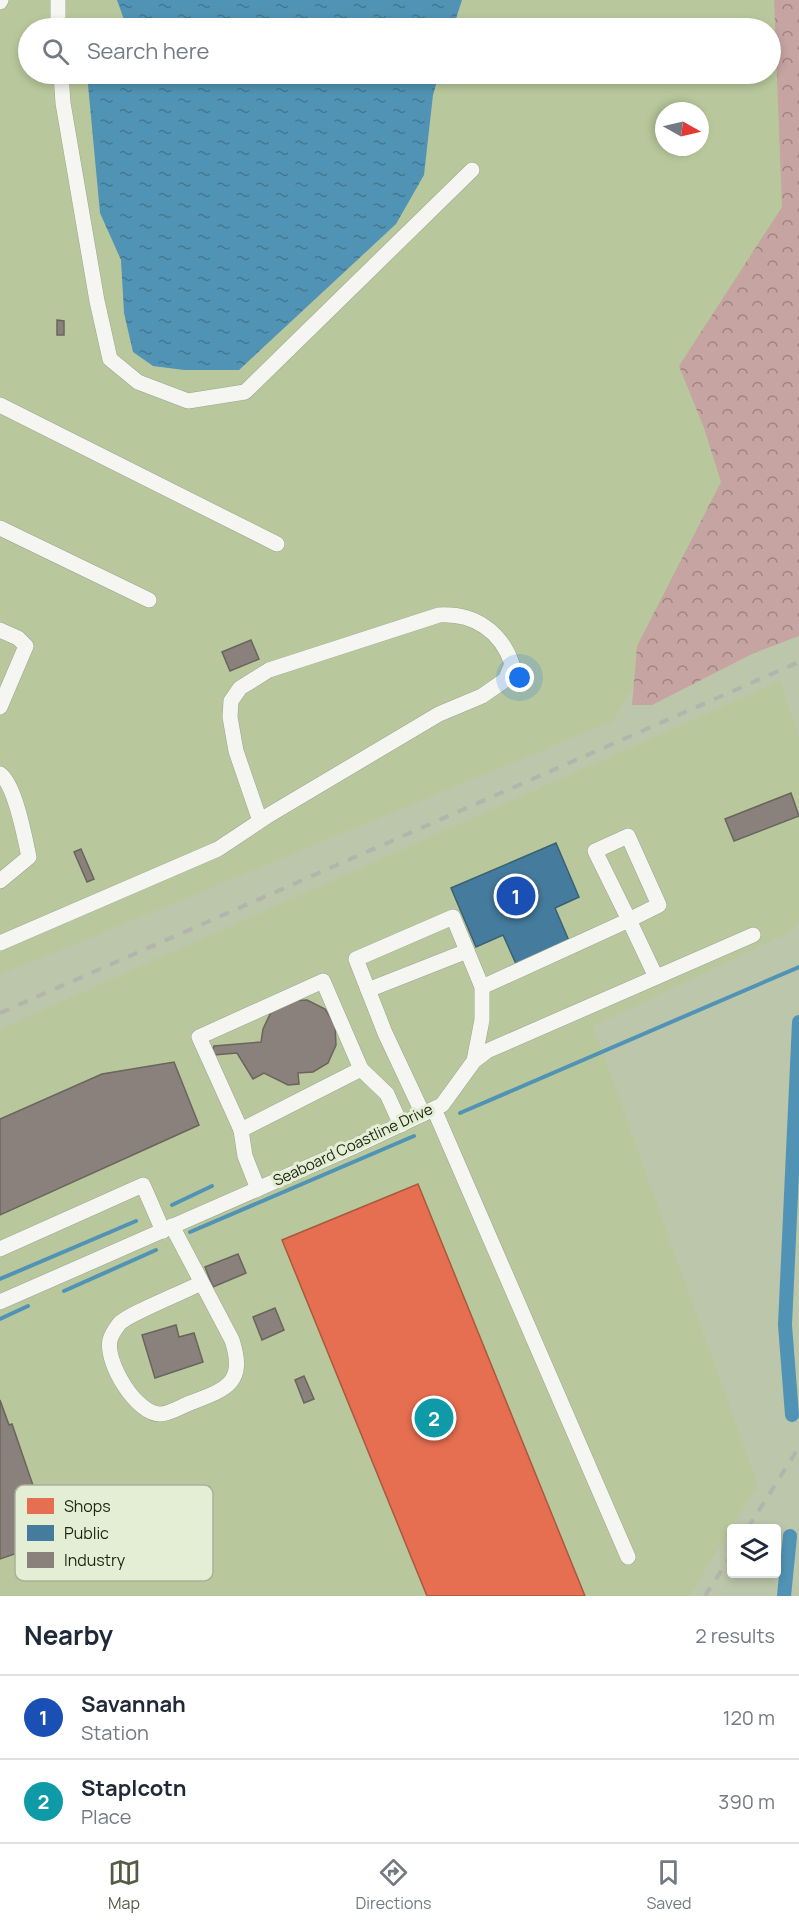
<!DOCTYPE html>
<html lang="en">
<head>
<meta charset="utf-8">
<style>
	:root { --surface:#fff; --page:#f6f6f7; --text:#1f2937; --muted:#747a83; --line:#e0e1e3; --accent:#555c46 }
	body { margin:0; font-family:Manrope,sans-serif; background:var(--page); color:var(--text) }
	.controls { position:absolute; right:18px; bottom:18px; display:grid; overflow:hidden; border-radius:6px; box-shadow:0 3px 9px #0003 }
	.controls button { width:54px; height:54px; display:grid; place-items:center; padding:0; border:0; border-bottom:2px solid var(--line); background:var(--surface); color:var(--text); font:30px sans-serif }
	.compass { position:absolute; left:655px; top:102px; width:54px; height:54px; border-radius:50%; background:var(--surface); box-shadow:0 3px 9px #0003; rotate:98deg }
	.you { position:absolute; left:520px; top:678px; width:21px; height:21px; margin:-15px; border:4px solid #fff; border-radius:50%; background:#1a73e8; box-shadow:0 0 0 9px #1a73e833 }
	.badge { display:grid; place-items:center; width:39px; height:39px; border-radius:50%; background:var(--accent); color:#fff; font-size:20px; font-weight:700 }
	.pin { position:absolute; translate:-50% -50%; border:3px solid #fff; box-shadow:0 2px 6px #0006 }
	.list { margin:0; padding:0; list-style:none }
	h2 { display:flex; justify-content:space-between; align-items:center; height:78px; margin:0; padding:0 24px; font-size:26px }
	h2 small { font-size:20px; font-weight:400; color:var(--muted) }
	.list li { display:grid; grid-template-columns:39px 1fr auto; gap:18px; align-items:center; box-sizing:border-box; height:84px; padding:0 24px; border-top:2px solid var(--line) }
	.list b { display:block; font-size:22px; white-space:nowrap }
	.list p { margin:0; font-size:20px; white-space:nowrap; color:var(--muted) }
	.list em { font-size:20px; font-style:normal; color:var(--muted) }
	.icon { flex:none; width:33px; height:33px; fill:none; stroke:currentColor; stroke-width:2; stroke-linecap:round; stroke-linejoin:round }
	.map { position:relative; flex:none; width:799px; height:1596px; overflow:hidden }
	.search { position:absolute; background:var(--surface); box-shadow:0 3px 9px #0003; left:18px; right:18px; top:18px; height:66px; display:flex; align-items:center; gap:15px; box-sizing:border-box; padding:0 21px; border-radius:33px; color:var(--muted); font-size:22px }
	.sheet { height:246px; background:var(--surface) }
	nav { display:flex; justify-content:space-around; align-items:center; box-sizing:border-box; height:84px; border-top:2px solid var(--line); background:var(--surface); font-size:16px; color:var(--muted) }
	nav a { display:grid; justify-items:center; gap:3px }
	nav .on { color:var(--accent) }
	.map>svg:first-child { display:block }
	.built { fill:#b9c89c; fill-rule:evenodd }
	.forest { fill:url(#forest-crowns) }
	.water { fill:url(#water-ripples) }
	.shops { fill:#e76f51; stroke:#aa583e; stroke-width:1.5 }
	.public { fill:#457b9d; stroke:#396173; stroke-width:1.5 }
	.industry { fill:#8a817c; stroke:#69655c; stroke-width:1.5 }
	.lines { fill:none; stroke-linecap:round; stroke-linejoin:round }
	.stream { stroke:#5193b5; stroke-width:4 }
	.canal { stroke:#5193b5; stroke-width:14 }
	.minor-casing { stroke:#9ca48f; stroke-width:16 }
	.minor { stroke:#f5f6f2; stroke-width:15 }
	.rail { stroke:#b2b4ad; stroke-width:4; stroke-dasharray:10 10; stroke-linecap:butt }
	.labels { text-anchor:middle; stroke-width:6; stroke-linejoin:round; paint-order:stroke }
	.street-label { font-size:15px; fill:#1d2310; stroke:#e4eed4 }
	.key { fill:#e4eed4; stroke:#a8b199; stroke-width:1.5 }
	.key-label { font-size:16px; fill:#1d2310 }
</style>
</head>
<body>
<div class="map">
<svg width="799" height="1596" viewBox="0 0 799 1596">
	<defs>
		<pattern id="forest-crowns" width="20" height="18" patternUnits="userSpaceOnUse" patternTransform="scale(1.5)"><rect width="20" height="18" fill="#c5a4a1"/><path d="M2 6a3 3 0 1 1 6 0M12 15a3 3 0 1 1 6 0" fill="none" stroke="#9f8582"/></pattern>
		<pattern id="water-ripples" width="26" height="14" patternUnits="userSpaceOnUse" patternTransform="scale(1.5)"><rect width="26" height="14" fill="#5193b5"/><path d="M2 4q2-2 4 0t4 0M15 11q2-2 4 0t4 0" fill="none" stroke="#437892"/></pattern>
	</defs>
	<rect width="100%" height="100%" fill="#bcc6aa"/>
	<g class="built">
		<path d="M0 0H775L799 99 786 307 680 605 613 721 0 975ZM28 28H770V74H28ZM664 111H700V147H664Z"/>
		<path d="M780 681 799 737V922L792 931 593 1026 758 1485 689 1596H0V1029Z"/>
	</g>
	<path class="forest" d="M774 0H799V636L754 653 652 705H632L637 646 721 482 704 428 679 366 782 207Z"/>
	<g class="water">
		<path d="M117 0H462L453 28H127Z"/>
		<path d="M87 74H439L433 95 424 175 396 224 239 370H184L153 366 133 352 124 313 121 260 100 213Z"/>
	</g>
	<path class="shops" d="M418 1184 585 1596H427L282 1240Z"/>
	<path class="public" d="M556 843 579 897 555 908 570 943 517 966 503 935 476 947 451 888Z"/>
	<g class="industry">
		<path d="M57 320 64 321V335H57Z"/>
		<path d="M251 640 259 659 230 671 222 652Z"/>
		<path d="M791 793 799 816 734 841 725 819Z"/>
		<path d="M81 849 94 879 87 882 74 852Z"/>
		<path d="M307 1000 325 1009 335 1025 336 1045 328 1063 313 1072 298 1073 299 1084 288 1085 264 1073 253 1079 237 1053 214 1055 212 1051 214 1046 261 1042 263 1029 272 1010 287 1001Z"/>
		<path d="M174 1062 199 1125 0 1215V1119L102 1074Z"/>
		<path d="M238 1254 246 1273 213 1287 205 1267Z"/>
		<path d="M275 1308 284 1330 262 1340 253 1317Z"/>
		<path d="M176 1325 179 1337 194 1333 203 1362 155 1378 142 1335Z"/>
		<path d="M304 1376 314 1399 304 1403 295 1380Z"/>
		<path d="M0 1400 9 1425 12 1424 52 1541 0 1559Z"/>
	</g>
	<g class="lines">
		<g class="stream">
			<path d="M460 1113 799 967"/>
			<path d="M172 1205 212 1186"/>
			<path d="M190 1232 414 1136"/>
			<path d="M0 1279 136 1221"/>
			<path d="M64 1291 156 1250"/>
			<path d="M0 1319 28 1306"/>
		</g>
		<g class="canal">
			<path d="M792 1415 785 1325 799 1022"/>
			<path d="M784 1596 790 1536"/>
		</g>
		<defs>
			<g id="minor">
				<path d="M58 0V28"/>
				<path d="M0 2 1 0"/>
				<path d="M61 74 63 103 97 301 110 359 138 382 188 401 245 392 472 170"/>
				<path d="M0 405 277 544"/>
				<path d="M0 528 149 600"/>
				<path d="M0 630 18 638 26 646 0 707"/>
				<path d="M0 774C15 784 25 838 29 857L0 881"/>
				<path d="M628 836 659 905 629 920 595 851Z"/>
				<path d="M0 943 218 849 269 815 439 714 482 696 505 680 512 664C501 631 474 613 439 615L269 670 240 688 231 701 230 717 236 751 260 821"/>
				<path d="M482 987 629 920 656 977"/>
				<path d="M368 990 467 951"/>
				<path d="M434 1109 628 1557"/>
				<path d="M423 1114 385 1033 356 959 453 917 482 987V1020L474 1061"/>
				<path d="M241 1130 199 1037 323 981 361 1069"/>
				<path d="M258 1189 245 1156 241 1130 361 1069 387 1094 401 1125"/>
				<path d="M172 1226 232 1340C246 1383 227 1389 190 1403 182 1406 169 1414 160 1414 136 1414 105 1362 110 1340 111 1336 116 1328 119 1324 126 1315 186 1291 201 1283"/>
				<path d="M0 1249 143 1185 163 1231"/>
				<path d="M0 1302 351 1148 442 1105 474 1061 487 1051 753 935"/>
			</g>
		</defs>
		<use href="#minor" class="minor-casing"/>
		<use href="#minor" class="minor"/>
		<g class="rail">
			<path d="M0 1013 799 662"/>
			<path d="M748 1528 799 1447"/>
			<path d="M705 1596 732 1554"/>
		</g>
	</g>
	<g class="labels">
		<g class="street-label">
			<text transform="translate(353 1145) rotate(-25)" y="5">Seaboard Coastline Drive</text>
		</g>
	</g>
	<rect x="15" y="1485" width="198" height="96" rx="9" class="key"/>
	<rect x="27" y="1498" width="27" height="16" fill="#e76f51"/>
	<rect x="27" y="1525" width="27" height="16" fill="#457b9d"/>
	<rect x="27" y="1552" width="27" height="16" fill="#8a817c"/>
	<g class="key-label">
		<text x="64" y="1512">Shops</text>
		<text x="64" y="1539">Public</text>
		<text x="64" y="1566">Industry</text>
	</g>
</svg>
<div class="controls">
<button><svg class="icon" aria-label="layers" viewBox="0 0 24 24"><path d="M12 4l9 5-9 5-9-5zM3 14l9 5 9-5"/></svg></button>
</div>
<svg class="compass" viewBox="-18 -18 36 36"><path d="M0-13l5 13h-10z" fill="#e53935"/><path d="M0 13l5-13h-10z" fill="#747a83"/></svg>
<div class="you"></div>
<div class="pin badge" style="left:516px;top:896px;background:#1a4fb4">1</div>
<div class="pin badge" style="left:434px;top:1418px;background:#0f9aa8">2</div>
<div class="search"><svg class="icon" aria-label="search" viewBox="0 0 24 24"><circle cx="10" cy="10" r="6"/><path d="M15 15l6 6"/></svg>Search here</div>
</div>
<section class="sheet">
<h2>Nearby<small>2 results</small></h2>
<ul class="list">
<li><span class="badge" style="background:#1a4fb4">1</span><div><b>Savannah</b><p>Station</p></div><em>120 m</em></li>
<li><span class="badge" style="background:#0f9aa8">2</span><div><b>Staplcotn</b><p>Place</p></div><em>390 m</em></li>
</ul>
</section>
<nav>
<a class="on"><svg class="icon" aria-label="map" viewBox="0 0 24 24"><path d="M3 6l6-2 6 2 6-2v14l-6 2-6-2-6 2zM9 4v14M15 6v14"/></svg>Map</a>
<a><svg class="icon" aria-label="directions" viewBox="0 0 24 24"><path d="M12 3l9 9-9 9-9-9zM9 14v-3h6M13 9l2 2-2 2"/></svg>Directions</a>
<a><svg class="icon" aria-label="saved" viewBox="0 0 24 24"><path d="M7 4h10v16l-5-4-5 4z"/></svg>Saved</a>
</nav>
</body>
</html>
